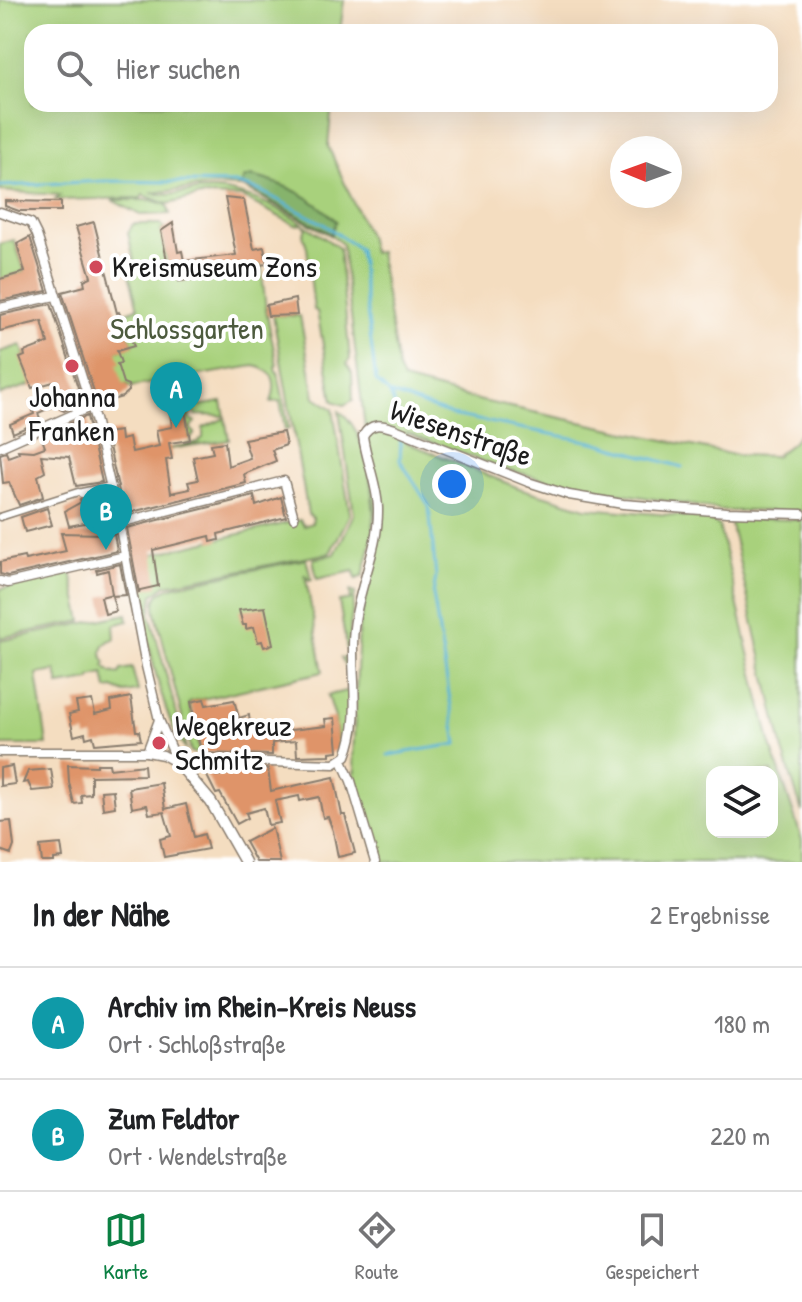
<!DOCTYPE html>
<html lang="de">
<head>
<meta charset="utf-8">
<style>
	:root { --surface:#fff; --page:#f2f2f2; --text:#202124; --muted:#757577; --line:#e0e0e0; --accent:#0b8043 }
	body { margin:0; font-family:"Patrick Hand",sans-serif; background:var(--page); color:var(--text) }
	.controls { position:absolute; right:24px; bottom:24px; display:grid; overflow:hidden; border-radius:16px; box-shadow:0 8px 32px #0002 }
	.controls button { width:72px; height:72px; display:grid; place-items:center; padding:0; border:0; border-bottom:2px solid var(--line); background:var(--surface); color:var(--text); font:40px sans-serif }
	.compass { position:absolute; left:610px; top:136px; width:72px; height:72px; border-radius:50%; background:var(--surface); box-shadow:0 8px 32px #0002; rotate:271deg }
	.you { position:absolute; left:452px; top:484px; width:28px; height:28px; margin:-20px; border:6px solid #fff; border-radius:50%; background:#1a73e8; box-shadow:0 0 0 12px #1a73e833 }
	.badge { display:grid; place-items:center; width:52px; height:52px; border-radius:50%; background:var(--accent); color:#fff; font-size:26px; font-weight:700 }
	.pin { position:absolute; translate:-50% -66px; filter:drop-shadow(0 2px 4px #0008) }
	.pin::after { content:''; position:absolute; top:42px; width:28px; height:24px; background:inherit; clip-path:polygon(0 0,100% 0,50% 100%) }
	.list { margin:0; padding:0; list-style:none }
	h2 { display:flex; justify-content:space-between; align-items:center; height:104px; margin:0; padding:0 32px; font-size:34px }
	h2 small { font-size:26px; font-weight:400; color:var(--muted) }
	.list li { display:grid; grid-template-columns:52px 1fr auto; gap:24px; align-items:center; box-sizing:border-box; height:112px; padding:0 32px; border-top:2px solid var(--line) }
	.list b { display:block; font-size:30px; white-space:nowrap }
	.list p { margin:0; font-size:26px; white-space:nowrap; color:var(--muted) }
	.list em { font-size:26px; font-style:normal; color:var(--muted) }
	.icon { flex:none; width:44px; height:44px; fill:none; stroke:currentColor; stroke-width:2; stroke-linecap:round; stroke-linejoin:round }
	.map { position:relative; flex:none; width:802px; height:862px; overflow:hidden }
	.search { position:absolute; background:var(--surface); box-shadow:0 8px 32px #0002; left:24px; right:24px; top:24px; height:88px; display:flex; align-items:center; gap:20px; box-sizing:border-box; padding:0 28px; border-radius:24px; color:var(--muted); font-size:30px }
	.sheet { height:328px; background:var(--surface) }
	nav { display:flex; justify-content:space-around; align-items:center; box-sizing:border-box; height:112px; border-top:2px solid var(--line); background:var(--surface); font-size:22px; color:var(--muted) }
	nav a { display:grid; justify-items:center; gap:4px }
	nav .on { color:var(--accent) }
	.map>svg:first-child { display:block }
	.green { fill:#a8d17c; stroke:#62764c; stroke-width:2; fill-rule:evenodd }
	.forest { fill:#86b36c; stroke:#516844; stroke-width:2 }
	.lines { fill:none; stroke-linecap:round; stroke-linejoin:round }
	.stream { stroke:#56b3d4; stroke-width:3 }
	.building { fill:#df9469 }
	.pedestrian-casing { stroke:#887c6e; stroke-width:9 }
	.minor-casing { stroke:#887c6e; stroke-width:11 }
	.tertiary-casing { stroke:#887c6e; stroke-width:13 }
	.pedestrian { stroke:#fff; stroke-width:6 }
	.minor { stroke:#fff; stroke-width:8 }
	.tertiary { stroke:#fff; stroke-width:10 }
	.poi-dot { fill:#d1495b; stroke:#fff; stroke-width:3 }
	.labels { text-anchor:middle; stroke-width:8; stroke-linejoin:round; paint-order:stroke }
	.poi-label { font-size:30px; fill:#1c1c1c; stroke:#fff; text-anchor:start }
	.park-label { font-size:30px; fill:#4d5b3e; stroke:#fff }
	.street-label { font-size:30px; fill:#1c1c1c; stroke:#fff }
</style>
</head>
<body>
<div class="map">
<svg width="802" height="862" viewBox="0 0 802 862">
	<rect width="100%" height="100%" fill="#fff"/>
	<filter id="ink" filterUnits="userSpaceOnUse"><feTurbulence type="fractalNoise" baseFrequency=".0125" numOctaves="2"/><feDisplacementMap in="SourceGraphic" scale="16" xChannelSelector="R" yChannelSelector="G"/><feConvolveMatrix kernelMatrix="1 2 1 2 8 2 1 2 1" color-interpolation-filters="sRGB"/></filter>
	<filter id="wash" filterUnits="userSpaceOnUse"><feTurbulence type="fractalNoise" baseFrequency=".006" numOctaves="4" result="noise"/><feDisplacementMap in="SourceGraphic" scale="32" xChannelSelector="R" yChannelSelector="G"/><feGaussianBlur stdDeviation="1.8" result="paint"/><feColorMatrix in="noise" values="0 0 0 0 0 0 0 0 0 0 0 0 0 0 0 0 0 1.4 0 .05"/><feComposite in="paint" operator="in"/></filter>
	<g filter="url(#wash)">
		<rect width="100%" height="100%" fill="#f4ddc0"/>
		<g class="green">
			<path d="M0 0H344L340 32H32V104H332L328 146 368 235 372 253 379 252 398 369 403 380 482 401 734 455 775 456 792 443 802 429V511H727L558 483 498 467 407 433 406 442 519 488 586 508 706 518 719 526 770 742 802 840V862H379L354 773 356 772 353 758 359 626 379 540 342 244 332 236 243 187 214 186 151 193C172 198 192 189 213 190 260 192 301 222 339 248L350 359 347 364 352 373 353 400 344 405 333 401 317 311 314 310 307 247 303 235 306 228 303 224 295 225 242 197 200 196 168 204 143 195 141 198 55 200 60 195 0 191ZM712 772H772V832H712Z"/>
			<path d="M112 200H151L167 205 170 214 140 215Z"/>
			<path d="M133 224H160L165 229 161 231 168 267 172 273 179 274 180 281 240 273V267L261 263 266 310 277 365 275 366 276 372H278L289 429 285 430 280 401 271 402C277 384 276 370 254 366L130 387 127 384 122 385 112 352 133 345 120 314 138 308 126 263 134 261 128 233Z"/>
			<path d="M14 240 25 272 0 279V244Z"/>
			<path d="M273 315 300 316 315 397 333 409 350 514 330 553 166 585 153 595 150 614 186 749C162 728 138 594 132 559L300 520 304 526 312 523 313 518 308 514Z"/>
			<path d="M21 345 25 356 21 358 33 384 0 395V352Z"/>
			<path d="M222 402 225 416 196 415 192 408 191 415 188 417 195 422 190 428 195 433 190 440 185 408Z"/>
			<path d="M339 411C367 428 376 503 373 533 371 548 366 562 363 576L356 579 354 571 317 579 313 559 335 554 354 514Z"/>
			<path d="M225 418 229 440 170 449 197 442 203 438V428Z"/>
			<path d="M733 518 802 520V812L783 751 730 521Z"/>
			<path d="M306 559 312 580H309L305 574 323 672 189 702 200 755 191 752 156 614C152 596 159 591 175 586Z"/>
			<path d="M71 572 82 621 0 638V589Z"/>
			<path d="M350 591 355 593 350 628V664L346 668 341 658 348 657 339 601 351 600Z"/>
			<path d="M127 614 128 621 114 625 115 639C103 641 98 653 106 663L104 666 110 672 119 674 121 670 132 668 138 691 125 693 113 688 107 689 104 674 91 677V680L59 685 56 671 37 674 47 745H0V641Z"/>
			<path d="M346 691H351C351 711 354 735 341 752L338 751 335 718 328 695Z"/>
		</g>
		<path class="forest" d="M252 176C285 184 312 196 336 221L331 234 242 186 243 179Z"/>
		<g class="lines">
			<g class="stream">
				<path d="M0 186 105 181 235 183 261 191 322 223 359 249 376 381 390 394 402 424"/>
				<path d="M391 394 452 415 598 443 682 467"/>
				<path d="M388 755 457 744 433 594 436 577 429 506 400 460 401 438"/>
			</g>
		</g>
		<g id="blocks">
			<g class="building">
				<path d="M225 198 244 200 254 249 264 247 267 264 240 267 241 273 179 281V276L169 270 161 231 173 223 178 252 182 251 184 261 236 255Z"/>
				<path d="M5 201 61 202V211H19L5 206Z"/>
				<path d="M94 222 117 313 119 312 134 346 117 351 121 363 117 364 123 383 128 385 129 391 122 397 98 404 62 292 85 286 84 280 91 277 76 227Z"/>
				<path d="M30 237 47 291 0 301V279L25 272 17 244Z"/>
				<path d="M295 299 297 315 268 316 266 305Z"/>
				<path d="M51 304 83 403 64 411 60 409 59 404 38 413 41 421 13 433 10 424 34 414 30 401 62 398 57 381 32 388 20 358 25 356 24 352 48 343 42 321 0 331V315Z"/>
				<path d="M185 409 190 440 169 443 172 459 166 460 171 493 190 489 188 482 198 480 193 457 213 453 211 444 225 442 228 466 250 458 244 439 283 432 286 445 272 450 276 461 244 474 246 483 124 514 106 433 120 431 121 440 129 438 132 452 159 446 156 430 172 427 170 412Z"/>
				<path d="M87 416 102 482 76 486 69 457 41 455 45 472 38 476 43 497 19 505 9 482 3 483 0 454 6 452 8 457 19 453 18 450 34 451 45 447 41 436Z"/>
				<path d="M105 495 111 518 69 526 65 511 81 502 80 500Z"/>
				<path d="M254 496 256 506 281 497 286 517 218 534 219 540 211 542 210 536 153 550 158 586 140 590 139 593 127 528Z"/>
				<path d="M47 508 52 525 25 532 21 517Z"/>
				<path d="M61 533 101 534 102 537 114 534 117 551 8 576 0 574V562L24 557 25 560 66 551Z"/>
				<path d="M120 564 126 595 112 596 116 611 105 614 101 597 112 594 108 570 97 573 96 570Z"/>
				<path d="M265 607 273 644 264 647 262 641 258 642 254 627 246 629V625H243L239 610Z"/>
				<path d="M131 697 136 731H139L141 740 95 744 93 736 86 738 85 733 74 736 69 714 78 712 76 702 92 700 95 714 112 710 111 701Z"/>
				<path d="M204 699 206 705 234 700 239 718 249 715 250 724 264 725V733L326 726 325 719 335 718 338 751 330 752V755L297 756 296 741 272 743V755L201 753 191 702Z"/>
				<path d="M97 764H109L110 769 144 765 145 775 91 776V794L81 795 82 803 74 804 69 782 68 765 97 766Z"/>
				<path d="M12 766 15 784 0 786V768Z"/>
				<path d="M212 768 216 776 237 773 236 768 268 769 271 791 334 777 342 815H345L355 853 338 857 333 831 328 817 323 818 319 797 300 801 299 796 275 801 280 823 268 825 264 808 246 813 248 818 237 824 220 793 216 794 205 772Z"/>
				<path d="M51 769 54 789 32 791 28 782 23 783 28 771Z"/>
				<path d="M161 783 165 809 186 804 194 837 204 834 208 849 164 857 160 839 171 836 164 812 149 814 147 805 132 808 129 788Z"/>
				<path d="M113 790 115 807 103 809 101 791Z"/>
				<path d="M11 821 14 846 11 854 0 850V822Z"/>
				<path d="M272 828 280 862H256L245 842Z"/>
				<path d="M61 844 63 858 54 859V862H42L40 846Z"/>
			</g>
		</g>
	</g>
	<g filter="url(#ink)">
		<use href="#blocks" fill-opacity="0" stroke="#887c6e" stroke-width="2"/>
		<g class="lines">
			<defs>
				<path id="pedestrian" d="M0 517 78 492"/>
				<g id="minor">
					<path d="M0 212 31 223 37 235 95 419 119 523 146 666 159 720 178 763"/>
					<path d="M0 308 55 296"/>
					<path d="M0 447 90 407"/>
					<path d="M82 493 111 487"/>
					<path d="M119 523 284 481 294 518"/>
					<path d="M0 581 8 583 125 556"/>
					<path d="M0 752H147L163 755 177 763"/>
					<path d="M147 752 159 720"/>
					<path d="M342 761 351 781 375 862"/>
					<path d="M178 763 201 760 334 764 346 756C363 716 349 670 354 628 358 587 379 550 378 508 377 483 366 460 363 436 371 421 382 425 395 429L528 482 569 495 623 504 727 512 802 514"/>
				</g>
				<path id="tertiary" d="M178 763 211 802 245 862"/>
			</defs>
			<use href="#pedestrian" class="pedestrian-casing"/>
			<use href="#minor" class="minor-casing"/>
			<use href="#tertiary" class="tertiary-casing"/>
			<use href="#pedestrian" class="pedestrian"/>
			<use href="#minor" class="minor"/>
			<use href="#tertiary" class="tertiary"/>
		</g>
	</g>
	<g class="poi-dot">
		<circle cx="96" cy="267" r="8"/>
		<circle cx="72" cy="366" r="8"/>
		<circle cx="159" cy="743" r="8"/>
	</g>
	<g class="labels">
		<g class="poi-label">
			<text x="112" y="277">Kreismuseum Zons</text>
			<text x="72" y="407" text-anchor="middle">Johanna<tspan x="72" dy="34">Franken</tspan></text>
			<text x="175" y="736">Wegekreuz<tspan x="175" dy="34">Schmitz</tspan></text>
		</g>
		<g class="park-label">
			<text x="187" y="339">Schlossgarten</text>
		</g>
		<g class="street-label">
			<text transform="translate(461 433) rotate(19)" y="10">Wiesenstraße</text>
		</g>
	</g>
</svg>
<div class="controls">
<button><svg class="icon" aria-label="layers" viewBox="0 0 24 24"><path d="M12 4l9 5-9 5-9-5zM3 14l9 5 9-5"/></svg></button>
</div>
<svg class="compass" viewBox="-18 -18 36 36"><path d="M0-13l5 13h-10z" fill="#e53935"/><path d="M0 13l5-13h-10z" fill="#757577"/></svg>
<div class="you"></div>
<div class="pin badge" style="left:176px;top:428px;background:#0f9aa8">A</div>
<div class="pin badge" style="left:106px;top:550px;background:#0f9aa8">B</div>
<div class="search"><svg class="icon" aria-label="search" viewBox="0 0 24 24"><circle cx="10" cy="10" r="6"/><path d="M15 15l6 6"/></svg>Hier suchen</div>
</div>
<section class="sheet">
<h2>In der Nähe<small>2 Ergebnisse</small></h2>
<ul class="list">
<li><span class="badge" style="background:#0f9aa8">A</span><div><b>Archiv im Rhein-Kreis Neuss</b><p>Ort · Schloßstraße</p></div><em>180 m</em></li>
<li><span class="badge" style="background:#0f9aa8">B</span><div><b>Zum Feldtor</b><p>Ort · Wendelstraße</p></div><em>220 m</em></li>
</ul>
</section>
<nav>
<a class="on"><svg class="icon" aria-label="map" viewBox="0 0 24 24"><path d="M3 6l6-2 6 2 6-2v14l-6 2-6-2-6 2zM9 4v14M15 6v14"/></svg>Karte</a>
<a><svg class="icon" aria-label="directions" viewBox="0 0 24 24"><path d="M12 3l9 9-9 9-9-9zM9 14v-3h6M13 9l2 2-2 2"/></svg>Route</a>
<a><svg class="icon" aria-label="saved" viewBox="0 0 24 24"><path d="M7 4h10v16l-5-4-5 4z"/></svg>Gespeichert</a>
</nav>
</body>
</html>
